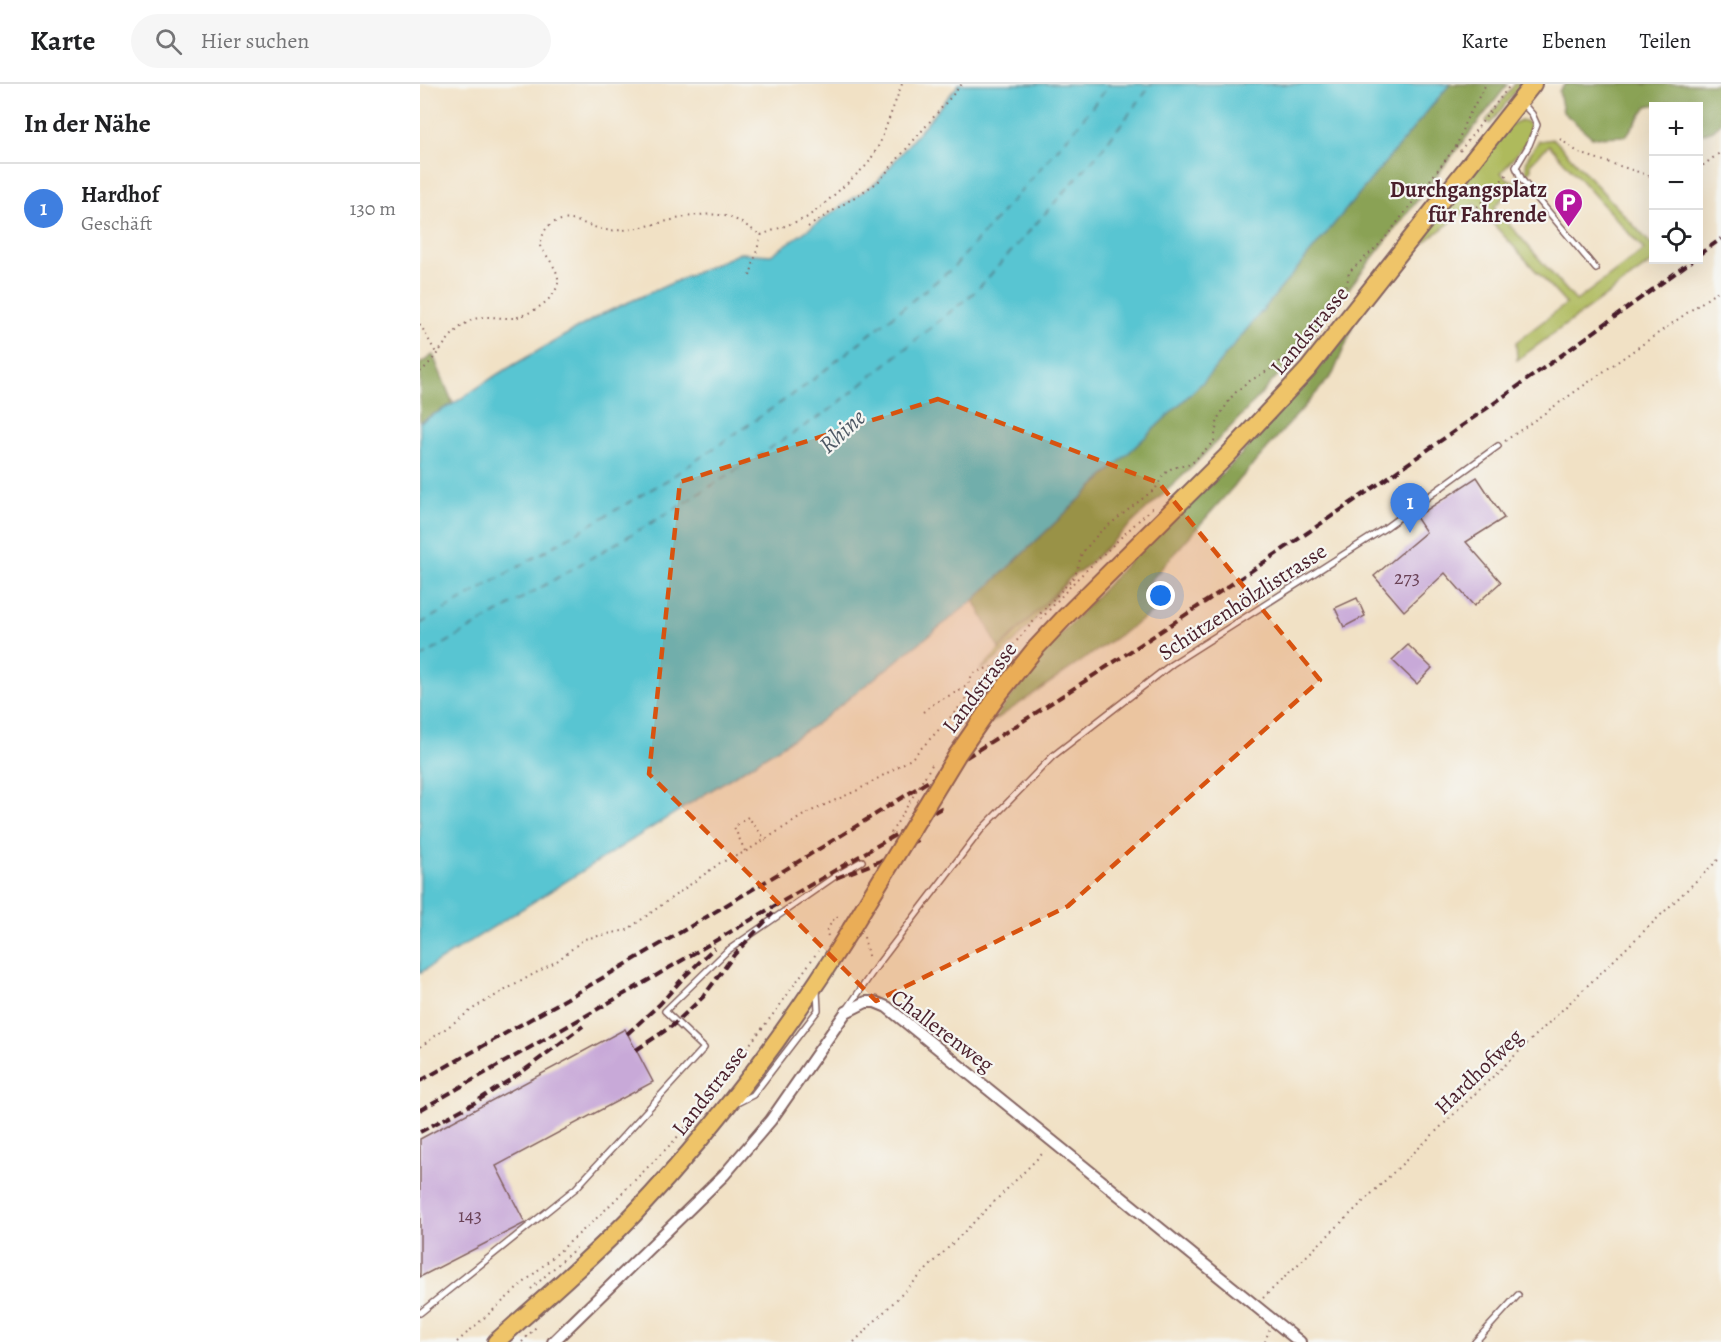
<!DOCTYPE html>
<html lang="de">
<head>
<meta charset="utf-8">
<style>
	:root { --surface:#fff; --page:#f6f6f6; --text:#202124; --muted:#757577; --line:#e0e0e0; --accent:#2563eb }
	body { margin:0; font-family:Alegreya,serif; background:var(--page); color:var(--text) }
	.controls { position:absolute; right:18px; top:18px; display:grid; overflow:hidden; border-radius:0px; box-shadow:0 6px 24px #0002 }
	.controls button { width:54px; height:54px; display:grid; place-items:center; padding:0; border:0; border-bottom:2px solid var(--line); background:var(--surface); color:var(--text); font:30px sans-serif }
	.you { position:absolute; left:741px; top:512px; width:21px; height:21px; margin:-15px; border:4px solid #fff; border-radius:50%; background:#1a73e8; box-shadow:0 0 0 9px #1a73e833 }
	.badge { display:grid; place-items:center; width:39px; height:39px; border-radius:50%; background:var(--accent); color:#fff; font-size:20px; font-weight:700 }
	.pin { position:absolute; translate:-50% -50px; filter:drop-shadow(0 2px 3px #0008) }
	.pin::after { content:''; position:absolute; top:32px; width:21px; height:18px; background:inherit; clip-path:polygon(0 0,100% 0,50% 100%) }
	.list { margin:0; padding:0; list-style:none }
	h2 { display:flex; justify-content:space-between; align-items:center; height:78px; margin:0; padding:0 24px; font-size:26px }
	h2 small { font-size:20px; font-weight:400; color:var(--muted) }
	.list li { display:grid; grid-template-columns:39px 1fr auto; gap:18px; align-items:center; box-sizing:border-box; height:90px; padding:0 24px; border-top:2px solid var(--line) }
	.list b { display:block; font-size:22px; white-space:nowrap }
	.list p { margin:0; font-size:20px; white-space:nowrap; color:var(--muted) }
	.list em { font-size:20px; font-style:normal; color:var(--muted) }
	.icon { flex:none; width:33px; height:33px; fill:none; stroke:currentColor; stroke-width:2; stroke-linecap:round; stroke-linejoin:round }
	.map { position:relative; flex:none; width:1301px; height:1258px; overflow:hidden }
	header { display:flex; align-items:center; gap:36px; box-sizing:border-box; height:84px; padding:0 30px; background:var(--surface); border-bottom:2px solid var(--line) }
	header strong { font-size:28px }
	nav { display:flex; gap:33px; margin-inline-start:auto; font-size:21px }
	.search { width:420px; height:54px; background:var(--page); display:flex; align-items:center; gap:15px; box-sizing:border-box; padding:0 21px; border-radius:33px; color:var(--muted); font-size:22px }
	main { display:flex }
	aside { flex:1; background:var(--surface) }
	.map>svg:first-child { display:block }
	.green { fill:#aeba5c; stroke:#7c6c44; stroke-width:1.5 }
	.forest { fill:#8aa254; stroke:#6a6040; stroke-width:1.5 }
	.water { fill:#59c5d2; stroke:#52727e; stroke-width:1.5 }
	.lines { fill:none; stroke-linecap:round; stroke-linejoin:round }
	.ferry { stroke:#4f5965; stroke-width:1.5; stroke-dasharray:8 6; stroke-linecap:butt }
	.building { fill:#c8a9d8 }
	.service-casing { stroke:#846361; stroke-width:8 }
	.minor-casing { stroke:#846361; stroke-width:14 }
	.primary-casing { stroke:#846361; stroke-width:20 }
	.path { stroke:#846361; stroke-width:2; stroke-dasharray:1.5 4.5; stroke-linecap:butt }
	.service { stroke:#fff; stroke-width:5 }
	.minor { stroke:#fff; stroke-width:10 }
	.primary { stroke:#efc469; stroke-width:16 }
	.rail { stroke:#4a1f2b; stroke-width:4; stroke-dasharray:9 4.5; stroke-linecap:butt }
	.primary-bridge-casing { stroke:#846361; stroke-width:20; stroke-linecap:butt }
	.path-bridge { stroke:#846361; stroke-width:2; stroke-dasharray:1.5 4.5; stroke-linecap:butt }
	.primary-bridge { stroke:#efc469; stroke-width:16 }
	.marked { fill:#d8530f; fill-opacity:0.2; stroke:#d8530f; stroke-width:4.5; stroke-dasharray:12 8; stroke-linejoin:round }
	.labels { text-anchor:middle; stroke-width:4.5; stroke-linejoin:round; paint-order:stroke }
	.number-label { font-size:20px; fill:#6a4256 }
	.poi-label { font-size:22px; font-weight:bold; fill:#4a1f2b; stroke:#f6f6f2; text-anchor:end }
	.street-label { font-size:22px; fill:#4a1f2b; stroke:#f6f6f2 }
	.water-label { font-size:24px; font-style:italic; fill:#4f5965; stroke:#f6f6f2 }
</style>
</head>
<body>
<header>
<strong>Karte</strong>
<div class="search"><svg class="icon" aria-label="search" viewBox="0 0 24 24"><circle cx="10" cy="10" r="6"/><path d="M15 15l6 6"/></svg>Hier suchen</div>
<nav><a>Karte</a><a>Ebenen</a><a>Teilen</a></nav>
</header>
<main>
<aside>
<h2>In der Nähe<small></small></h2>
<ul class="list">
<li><span class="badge" style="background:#3f7fe0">1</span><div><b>Hardhof</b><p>Geschäft</p></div><em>130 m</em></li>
</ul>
</aside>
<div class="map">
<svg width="1301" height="1258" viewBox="0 0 1301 1258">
	<rect width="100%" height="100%" fill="#f6f6f2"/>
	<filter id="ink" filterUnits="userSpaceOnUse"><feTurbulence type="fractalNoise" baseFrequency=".0167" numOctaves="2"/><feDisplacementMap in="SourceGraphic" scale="12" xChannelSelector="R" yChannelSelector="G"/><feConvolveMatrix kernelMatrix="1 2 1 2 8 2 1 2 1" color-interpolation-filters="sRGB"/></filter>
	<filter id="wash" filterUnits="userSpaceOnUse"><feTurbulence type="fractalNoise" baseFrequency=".008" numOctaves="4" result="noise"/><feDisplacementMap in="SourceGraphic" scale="24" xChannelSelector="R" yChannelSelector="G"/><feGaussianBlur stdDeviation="1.35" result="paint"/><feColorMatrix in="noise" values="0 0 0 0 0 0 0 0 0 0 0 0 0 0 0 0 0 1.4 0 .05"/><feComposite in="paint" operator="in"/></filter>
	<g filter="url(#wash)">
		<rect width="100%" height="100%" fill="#f1e1c5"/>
		<g class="green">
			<path d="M1095 0H1101L1070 40 1066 37Z"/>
			<path d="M1101 36 1107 38 1111 45 1105 60 1081 89 1088 95 1098 99 1074 123 1156 217 1224 166 1129 61 1111 79V86L1107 90C1103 76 1111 68 1119 57L1134 55 1231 160 1233 159 1234 176H1235L1097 276 1096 258 1146 220 1055 120 989 170 1090 41Z"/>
			<path d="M654 490C634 511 583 577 560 586Z"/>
		</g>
		<g class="forest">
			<path d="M1030 0H1088L880 267 822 331 773 382 660 488 654 490 579 565 554 516 784 297Z"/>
			<path d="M1146 0H1299L1301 5V39L1293 46 1279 51 1278 22H1255L1251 18 1227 22 1206 52 1172 53 1143 28 1139 7Z"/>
			<path d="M933 243 913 290 724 504 736 526 571 639 628 564 711 475 814 378 905 277Z"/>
			<path d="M13 271 33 320 0 338V280Z"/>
		</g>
		<path class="water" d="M539 0H1030L784 297 554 516 395 641 0 889V338L33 320 78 290 182 230 320 169 351 171 458 97Z"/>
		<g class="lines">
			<g class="ferry">
				<path d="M0 540 249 395 385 302 533 184 654 46 690 0"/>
				<path d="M0 574 260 422 411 325 556 207 679 69 732 0"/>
			</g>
		</g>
		<g id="blocks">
			<g class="building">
				<path d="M1057 393 1084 434 1046 458 1081 498 1054 522 1025 489 984 527 954 492 1006 448 996 433Z"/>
				<path d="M937 514 945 532 924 543 915 524Z"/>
				<path d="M988 561 1012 584 997 600 972 576Z"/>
				<path d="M205 945 233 998 76 1082 105 1139 0 1193V1055Z"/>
			</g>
		</g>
	</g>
	<g filter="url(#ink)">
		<use href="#blocks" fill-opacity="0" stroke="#846361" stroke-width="1.5"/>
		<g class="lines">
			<defs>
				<g id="service">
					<path d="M1101 18 1112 30 1117 41 1109 61 1096 83 1102 96 1176 185"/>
					<path d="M428 924 456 883 560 747 633 672 752 580 965 444 1078 362"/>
					<path d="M317 1019 333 1011 398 926 397 907"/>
					<path d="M0 1229 156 1104 284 964 245 927 307 867 414 793 442 777"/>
					<path d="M1055 1258 1098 1211"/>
				</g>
				<path id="minor" d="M133 1258 304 1091 351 1036 426 928 446 918H455L467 923 880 1258"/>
				<g id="primary">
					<path d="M579 610 615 565 645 533 806 373 888 285 1113 0"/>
					<path d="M76 1258C122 1216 170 1176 213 1131 295 1044 368 947 431 845"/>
				</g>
			</defs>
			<use href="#service" class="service-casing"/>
			<use href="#minor" class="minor-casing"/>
			<use href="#primary" class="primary-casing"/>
			<g class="path">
				<path d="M1140 55 1159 69 1234 93"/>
				<path d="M1040 67 1091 0"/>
				<path d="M1278 85 1301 68"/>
				<path d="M1049 132 1089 88"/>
				<path d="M388 143 458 98 542 0"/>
				<path d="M341 151 386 134 402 122 448 80 460 59 482 0"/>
				<path d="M330 192 341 151"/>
				<path d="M0 240 16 269"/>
				<path d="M0 288C19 273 28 247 52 236 65 230 79 235 93 234 109 232 141 213 138 194 137 184 125 170 120 162 122 153 124 143 133 139 151 129 169 144 186 146 225 150 272 122 309 133 319 136 331 145 341 151"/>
				<path d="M1085 357 1301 205"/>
				<path d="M621 535 656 496 733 423"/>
				<path d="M503 628 516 618 541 606 548 600 553 589 574 582"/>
				<path d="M325 767 314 743 328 733 346 756"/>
				<path d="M408 852 406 847 416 832 421 835"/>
				<path d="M444 853 449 876"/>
				<path d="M0 963 57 922 137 877 164 855 207 846 300 779 325 768 387 729 438 706 491 675 529 635 626 523 655 492 662 469 680 448 736 404 744 390 752 384 771 380 794 357 798 334 813 311 826 299 856 282 869 267 881 261 927 201 929 188 962 158 1037 61 1045 38 1066 0"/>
				<path d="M111 1205 158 1162"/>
				<path d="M843 1214 1301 773"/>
				<path d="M37 1258 178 1133 255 1056 358 924 398 867"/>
				<path d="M102 1258 116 1243"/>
				<path d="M434 1258 625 1067"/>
				<path d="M845 1258 849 1246"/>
			</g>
			<use href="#service" class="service"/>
			<use href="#minor" class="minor"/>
			<use href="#primary" class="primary"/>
			<g class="rail">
				<path d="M1278 171 1301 155"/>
				<path d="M416 794 460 777 499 755"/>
				<path d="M207 950 240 920 264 893 294 864"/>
				<path d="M216 966 252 942 283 913 314 871 353 829"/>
				<path d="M0 997C443 753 866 474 1273 176"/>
				<path d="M0 1026 220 901 523 723"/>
				<path d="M0 1048 54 1019 102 988 163 942"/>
			</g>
			<defs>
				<path id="primary-bridge" d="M431 845 537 671 579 610"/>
			</defs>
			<use href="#primary-bridge" class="primary-bridge-casing"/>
			<path class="path-bridge" d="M471 749 513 679"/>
			<use href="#primary-bridge" class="primary-bridge"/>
		</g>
	</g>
	<path class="marked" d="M518 315 739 399 900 596 648 822 456 917 229 690 260 398Z"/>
	<defs>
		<symbol id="parking-pin" viewBox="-11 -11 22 30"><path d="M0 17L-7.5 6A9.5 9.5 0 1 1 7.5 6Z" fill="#b5179e" stroke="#f6f6f2"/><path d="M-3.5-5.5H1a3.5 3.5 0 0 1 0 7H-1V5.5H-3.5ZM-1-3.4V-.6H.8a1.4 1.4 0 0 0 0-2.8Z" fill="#fff"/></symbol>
	</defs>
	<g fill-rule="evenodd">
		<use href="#parking-pin" x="1132" y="102" width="33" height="45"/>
	</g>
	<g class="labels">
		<g class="number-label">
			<text x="987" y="500">273</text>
			<text x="50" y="1138">143</text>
		</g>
		<g class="poi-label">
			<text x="1127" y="113">Durchgangsplatz<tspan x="1127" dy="25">für Fahrende</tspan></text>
		</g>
		<g class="street-label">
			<text transform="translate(889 246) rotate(-50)" y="8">Landstrasse</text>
			<text transform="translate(822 517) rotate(-33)" y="8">Schützenhölzlistrasse</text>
			<text transform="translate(559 603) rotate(-53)" y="8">Landstrasse</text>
			<text transform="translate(523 946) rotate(37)" y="8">Challerenweg</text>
			<text transform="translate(1058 987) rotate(-44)" y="8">Hardhofweg</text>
			<text transform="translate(289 1006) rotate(-52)" y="8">Landstrasse</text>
		</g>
		<g class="water-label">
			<text transform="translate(422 347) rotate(-42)" y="8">Rhine</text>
		</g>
	</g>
</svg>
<div class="controls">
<button>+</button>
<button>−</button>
<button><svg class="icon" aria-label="locate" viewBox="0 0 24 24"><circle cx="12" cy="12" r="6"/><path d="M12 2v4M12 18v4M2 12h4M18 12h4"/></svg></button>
</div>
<div class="you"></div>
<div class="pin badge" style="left:990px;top:449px;background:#3f7fe0">1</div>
</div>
</main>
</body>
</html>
